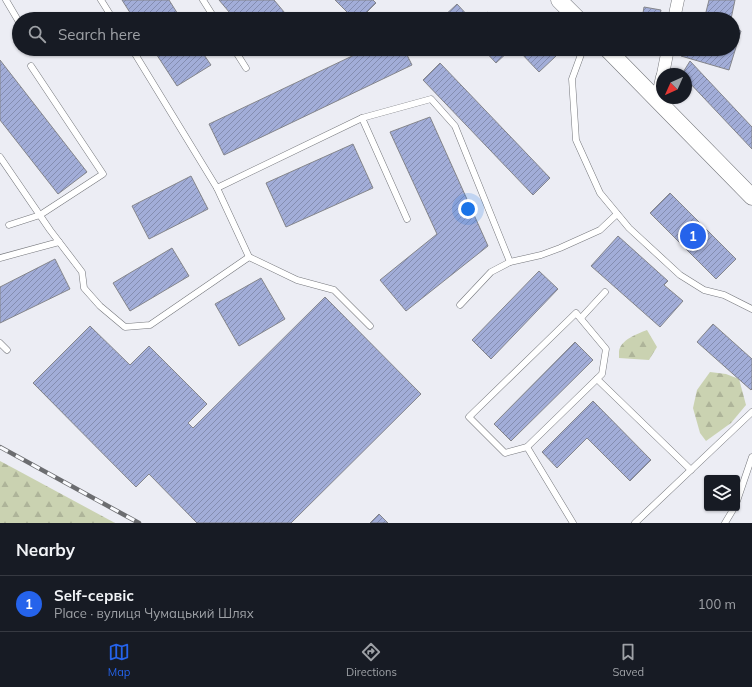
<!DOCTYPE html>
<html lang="en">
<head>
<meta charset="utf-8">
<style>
	:root { --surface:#171b24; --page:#20242c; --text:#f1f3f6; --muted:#9ea1a6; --line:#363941; --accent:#2563eb }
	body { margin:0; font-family:Mulish,sans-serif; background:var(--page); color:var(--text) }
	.controls { position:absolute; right:12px; bottom:12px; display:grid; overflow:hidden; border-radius:4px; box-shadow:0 1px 3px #0004 }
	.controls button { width:36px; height:36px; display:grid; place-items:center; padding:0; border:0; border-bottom:1px solid var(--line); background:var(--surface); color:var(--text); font:20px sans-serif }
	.compass { position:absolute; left:656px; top:68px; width:36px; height:36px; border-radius:50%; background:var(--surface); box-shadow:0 1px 3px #0004; rotate:225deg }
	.you { position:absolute; left:468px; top:209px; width:14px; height:14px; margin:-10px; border:3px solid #fff; border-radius:50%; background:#1a73e8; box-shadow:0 0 0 6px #1a73e833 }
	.badge { display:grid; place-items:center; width:26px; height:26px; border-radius:50%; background:var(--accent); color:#fff; font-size:13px; font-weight:700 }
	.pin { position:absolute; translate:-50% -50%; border:2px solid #fff; box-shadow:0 1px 4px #0006 }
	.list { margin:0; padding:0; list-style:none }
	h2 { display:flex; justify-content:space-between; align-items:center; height:52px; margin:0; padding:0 16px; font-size:17px }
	h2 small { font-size:13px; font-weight:400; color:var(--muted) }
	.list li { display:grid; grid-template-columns:26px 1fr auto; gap:12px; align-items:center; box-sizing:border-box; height:56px; padding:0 16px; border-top:1px solid var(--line) }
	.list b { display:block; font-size:15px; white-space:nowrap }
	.list p { margin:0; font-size:13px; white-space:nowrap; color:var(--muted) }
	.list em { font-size:13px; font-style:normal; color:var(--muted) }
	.icon { flex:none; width:22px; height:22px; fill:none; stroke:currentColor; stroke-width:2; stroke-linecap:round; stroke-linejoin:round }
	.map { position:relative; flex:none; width:752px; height:523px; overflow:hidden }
	.search { position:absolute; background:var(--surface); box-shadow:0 1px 3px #0004; left:12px; right:12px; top:12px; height:44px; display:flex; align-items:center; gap:10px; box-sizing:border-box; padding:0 14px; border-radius:22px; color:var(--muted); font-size:15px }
	.sheet { height:108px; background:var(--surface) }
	nav { display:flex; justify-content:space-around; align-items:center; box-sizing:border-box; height:56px; border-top:1px solid var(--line); background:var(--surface); font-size:11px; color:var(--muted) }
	nav a { display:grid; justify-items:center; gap:2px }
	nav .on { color:var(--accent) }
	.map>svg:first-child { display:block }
	.forest { fill:url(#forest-firs) }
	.building { fill:url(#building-hatch); stroke:#84858b }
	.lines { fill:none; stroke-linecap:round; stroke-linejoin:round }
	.lane-casing { stroke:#75777c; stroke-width:7 }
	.street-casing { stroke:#75777c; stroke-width:13 }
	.secondary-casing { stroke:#75777c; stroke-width:17 }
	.lane { stroke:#fff; stroke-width:6 }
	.street { stroke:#fff; stroke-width:12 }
	.secondary { stroke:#fff; stroke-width:16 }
	.rail-casing { stroke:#6c6d70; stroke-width:4.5 }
	.rail { stroke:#fafbfe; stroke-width:3; stroke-dasharray:9; stroke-linecap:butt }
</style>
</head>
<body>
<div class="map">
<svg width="752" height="523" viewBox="0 0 752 523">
	<defs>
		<pattern id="forest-firs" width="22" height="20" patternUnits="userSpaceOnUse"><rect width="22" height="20" fill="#cad2b1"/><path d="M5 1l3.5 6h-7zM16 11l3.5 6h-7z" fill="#aeb499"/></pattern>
		<pattern id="building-hatch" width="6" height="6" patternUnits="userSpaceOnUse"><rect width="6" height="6" fill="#a2add8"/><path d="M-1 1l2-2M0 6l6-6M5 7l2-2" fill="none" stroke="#848db0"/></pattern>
	</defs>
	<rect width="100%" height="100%" fill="#ecedf4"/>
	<g class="forest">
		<path d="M647 330 657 347 649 360 619 358C619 356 619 354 619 352 620 340 637 334 647 330Z"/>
		<path d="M710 372 726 374 739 379 746 405 731 423 706 441 700 433 693 408 697 390Z"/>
		<path d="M0 461 15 469 115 523H0Z"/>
	</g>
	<g class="building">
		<path d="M122 0H169L181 19H134Z"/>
		<path d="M219 0H274L290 19H235Z"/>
		<path d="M335 0H373L376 3 360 19H354Z"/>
		<path d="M709 0H735L731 19H720L705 16Z"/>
		<path d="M457 4 471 19H441Z"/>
		<path d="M644 7 661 10 659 19H642Z"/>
		<path d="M488 12 494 19H479Z"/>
		<path d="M733 29 741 31 729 70 681 56 682 49H733Z"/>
		<path d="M153 49H200L211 65 177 86Z"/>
		<path d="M367 49H404L412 65 224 155 209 124Z"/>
		<path d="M483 49H508L510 50 496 63Z"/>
		<path d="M524 49H550L556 56 539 72 520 52Z"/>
		<path d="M0 60 87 172 58 194 0 120Z"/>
		<path d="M690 61 752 127V149L686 79V74H682Z"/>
		<path d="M440 63 550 178 533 195 423 80Z"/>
		<path d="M430 117 488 246 406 311 380 280 437 234 390 132Z"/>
		<path d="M353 144 373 188 286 227 266 183Z"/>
		<path d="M191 176 208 209 149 239 132 206Z"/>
		<path d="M670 193 736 259 716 279 650 213Z"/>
		<path d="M618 236 668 281 664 285 683 301 660 327 591 266Z"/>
		<path d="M172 248 189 276 130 311 113 283Z"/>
		<path d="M55 259 70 289 0 323V287Z"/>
		<path d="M539 271 558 289 491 359 472 340Z"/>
		<path d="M261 278 285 319 239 346 215 304Z"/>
		<path d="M325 297 421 394 291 523H197L149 474 136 487 33 383 90 326 130 365 149 346 207 404 188 423 193 428Z"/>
		<path d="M713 324 752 359V389L751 390 697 342Z"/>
		<path d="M575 342 593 360 511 441 494 424Z"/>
		<path d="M593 401 651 460 630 481 587 438 557 468 542 452Z"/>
		<path d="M379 514 388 523H370Z"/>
	</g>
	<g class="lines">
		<defs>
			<g id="lane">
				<path d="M6 0 19 22"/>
				<path d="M101 0 113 19"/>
				<path d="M203 0 215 19"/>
				<path d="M132 49 217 188 362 118"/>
				<path d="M234 49 246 68"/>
				<path d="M583 49 572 79 576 140 600 193 629 228 680 275 704 290 724 295 752 309"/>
				<path d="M0 157 50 230 82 272 84 288 100 306 125 327 150 325 249 257"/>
				<path d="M217 188 249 257 297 280 334 290 370 326"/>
				<path d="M407 219 362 118 431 99 455 126 510 262"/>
				<path d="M9 225 40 215 103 174 31 66"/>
				<path d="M0 258 59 242"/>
				<path d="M460 305 491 272 510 262 541 255 560 248 600 230 617 214"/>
				<path d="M576 313 606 349 602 374 527 447 505 453 469 417Z"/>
				<path d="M581 318 605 292"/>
				<path d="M0 343 7 350"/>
				<path d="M597 379 691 470"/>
				<path d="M527 447 573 523"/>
				<path d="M737 501 752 457"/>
				<path d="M635 523 752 412"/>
				<path d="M725 523 734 508"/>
			</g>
			<g id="street">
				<path d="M674 19 678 0"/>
				<path d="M663 74 668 49"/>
				<path d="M657 100 662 77"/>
			</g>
			<g id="secondary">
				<path d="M559 0 578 19"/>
				<path d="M607 49 752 197"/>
			</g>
		</defs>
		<use href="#lane" class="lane-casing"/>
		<use href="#street" class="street-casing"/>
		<use href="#secondary" class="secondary-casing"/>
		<use href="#lane" class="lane"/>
		<use href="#street" class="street"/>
		<use href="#secondary" class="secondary"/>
		<defs>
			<path id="rail" d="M0 447 139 523"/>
		</defs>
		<use href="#rail" class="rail-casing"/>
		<use href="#rail" class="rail"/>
	</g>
</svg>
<div class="controls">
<button><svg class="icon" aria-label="layers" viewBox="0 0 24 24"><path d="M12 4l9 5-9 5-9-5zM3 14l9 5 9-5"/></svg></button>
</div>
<svg class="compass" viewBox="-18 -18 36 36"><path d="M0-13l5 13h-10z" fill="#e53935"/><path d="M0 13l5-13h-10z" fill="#9ea1a6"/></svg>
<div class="you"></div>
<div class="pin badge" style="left:693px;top:236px">1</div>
<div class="search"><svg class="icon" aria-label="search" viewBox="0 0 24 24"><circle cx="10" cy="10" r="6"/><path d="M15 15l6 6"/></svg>Search here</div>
</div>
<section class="sheet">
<h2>Nearby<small></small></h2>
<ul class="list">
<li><span class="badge">1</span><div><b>Self-сервіс</b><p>Place · вулиця Чумацький Шлях</p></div><em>100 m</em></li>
</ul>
</section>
<nav>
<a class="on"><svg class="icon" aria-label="map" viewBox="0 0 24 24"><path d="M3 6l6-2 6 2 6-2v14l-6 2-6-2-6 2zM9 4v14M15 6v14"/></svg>Map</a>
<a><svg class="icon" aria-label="directions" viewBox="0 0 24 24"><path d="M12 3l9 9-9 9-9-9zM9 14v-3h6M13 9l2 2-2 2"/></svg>Directions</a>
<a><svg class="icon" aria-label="saved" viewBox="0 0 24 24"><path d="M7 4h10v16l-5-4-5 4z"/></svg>Saved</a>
</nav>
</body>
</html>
